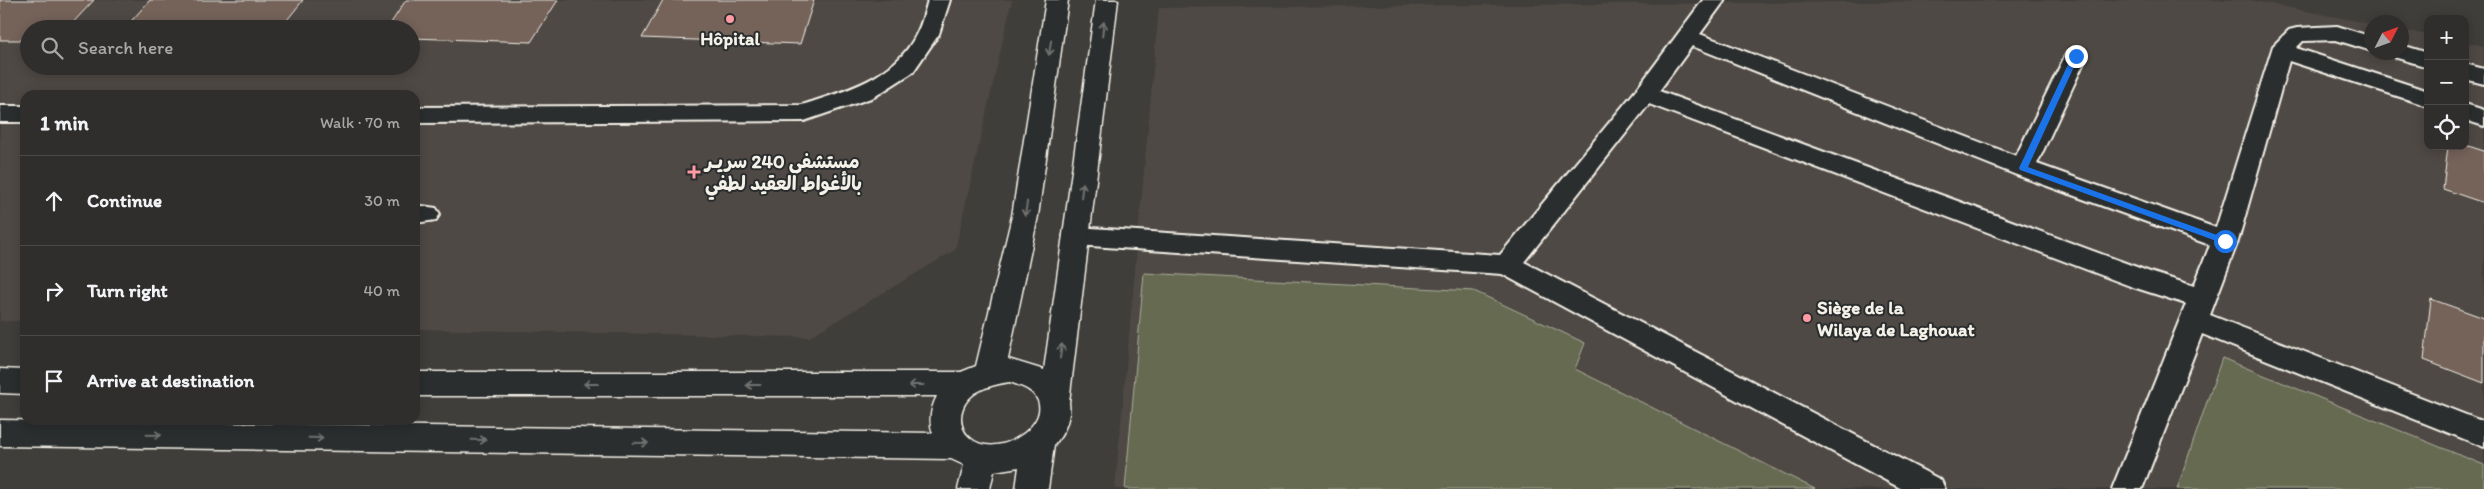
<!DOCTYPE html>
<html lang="en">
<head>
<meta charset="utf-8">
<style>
	:root { --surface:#302e2c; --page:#3c3a38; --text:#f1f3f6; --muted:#a8a8a9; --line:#4b4a48 }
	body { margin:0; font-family:Itim,"Playpen Sans Arabic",sans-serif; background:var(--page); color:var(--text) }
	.controls { position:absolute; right:15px; top:15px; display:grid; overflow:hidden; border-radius:10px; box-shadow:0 2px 12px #0003 }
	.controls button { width:45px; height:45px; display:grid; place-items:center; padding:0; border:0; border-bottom:1px solid var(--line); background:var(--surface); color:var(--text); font:25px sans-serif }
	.compass { position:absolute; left:2364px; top:15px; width:45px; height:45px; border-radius:50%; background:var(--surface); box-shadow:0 2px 12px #0003; rotate:48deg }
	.stop { position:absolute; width:15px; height:15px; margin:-11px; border:4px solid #1a73e8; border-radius:50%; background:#fff }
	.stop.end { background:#1a73e8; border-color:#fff; box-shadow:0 1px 5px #0008 }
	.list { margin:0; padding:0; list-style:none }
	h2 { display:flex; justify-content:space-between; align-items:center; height:65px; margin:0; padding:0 20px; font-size:21px }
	h2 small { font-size:16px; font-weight:400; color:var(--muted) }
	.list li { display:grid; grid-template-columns:32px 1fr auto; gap:15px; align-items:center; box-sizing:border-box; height:90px; padding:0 20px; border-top:1px solid var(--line) }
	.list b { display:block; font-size:19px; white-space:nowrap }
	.list em { font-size:16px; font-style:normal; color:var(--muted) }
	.icon { flex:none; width:28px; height:28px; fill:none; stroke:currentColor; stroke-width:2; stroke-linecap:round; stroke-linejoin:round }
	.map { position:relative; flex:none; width:2484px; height:489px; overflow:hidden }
	.search { position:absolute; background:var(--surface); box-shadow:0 2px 12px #0003; left:20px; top:20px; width:400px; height:55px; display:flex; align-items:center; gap:12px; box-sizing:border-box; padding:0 18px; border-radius:28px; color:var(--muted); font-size:19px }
	.panel { position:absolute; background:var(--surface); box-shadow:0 2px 12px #0003; left:20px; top:90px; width:400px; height:335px; border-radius:15px }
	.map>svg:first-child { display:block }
	.built { fill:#504944; fill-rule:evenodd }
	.green { fill:#656b51; stroke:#acae9c }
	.building { fill:#74645a; stroke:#f4f1e8 }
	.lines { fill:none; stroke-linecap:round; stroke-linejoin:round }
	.service-casing { stroke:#f4f1e8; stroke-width:4 }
	.tertiary-casing { stroke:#f4f1e8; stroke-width:3 }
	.service { fill:#2a2d2e; fill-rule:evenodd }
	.tertiary { fill:#2a2d2e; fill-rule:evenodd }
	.oneway { stroke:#71726f }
	.route { fill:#1a73e8 }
	.poi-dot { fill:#ff9aa2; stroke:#2a2d2e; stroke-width:2 }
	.labels { text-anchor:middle; stroke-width:4; stroke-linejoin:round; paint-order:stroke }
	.poi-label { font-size:19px; font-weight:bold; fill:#f4f1e8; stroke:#2a2d2e; text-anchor:start }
</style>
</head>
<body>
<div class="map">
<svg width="2484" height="489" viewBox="0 0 2484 489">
	<rect width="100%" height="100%" fill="#403e3b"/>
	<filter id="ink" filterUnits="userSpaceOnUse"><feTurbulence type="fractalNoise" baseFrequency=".02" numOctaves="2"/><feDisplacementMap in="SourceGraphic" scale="10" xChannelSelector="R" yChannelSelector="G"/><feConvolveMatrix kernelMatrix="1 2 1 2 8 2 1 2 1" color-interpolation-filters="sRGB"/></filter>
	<g filter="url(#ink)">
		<g class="built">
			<path d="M0 0H1012L955 250 809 337 415 329V95H25V321H0ZM29 29H411V66H29Z"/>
			<path d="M2098 0H2249L2371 24 2372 52H2402V30L2428 35V146H2465V42L2484 46V489H1115L1159 8Z"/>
		</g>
		<g class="green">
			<path d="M1144 273 1474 291 1585 343 1575 369 1815 489H1125Z"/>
			<path d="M2222 358 2484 465V489H2177Z"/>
		</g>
		<g class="building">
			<path d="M0 0H94L67 29H29V40H0Z"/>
			<path d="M150 0H303L280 29H124Z"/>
			<path d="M406 0H558L531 42 411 38V29H387Z"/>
			<path d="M663 0H814L800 44 642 38Z"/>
			<path d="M2465 145 2484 151V203L2443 189 2448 146Z"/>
			<path d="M2431 299 2484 318V383L2424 360Z"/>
		</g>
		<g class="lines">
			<defs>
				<g id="service">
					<path d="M928 0H950L939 34 913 72 874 97 804 121 415 123V107L802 105C845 91 896 78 917 33 922 23 925 11 928 0Z"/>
					<path d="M1703 0H1725L1700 34 2016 156 2065 56 2068 51 2076 49 2084 51 2087 56 2037 164 2216 228 2273 46 2289 30 2297 28 2337 26 2372 37V51L2336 40 2303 41 2296 48 2428 91V106L2289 61 2238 241 2210 315 2484 422V447L2202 334 2142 489H2112L2186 304 2130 286 1649 104 1524 262 1941 480 1945 489H1902L1502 274 1076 245 1067 242 1063 236 1067 230 1076 227 1500 255 1637 89ZM1692 46 2014 174 2210 245 2194 286 2150 272 1659 91Z"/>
					<path d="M2402 45 2428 53V67L2394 57 2391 52H2402Z"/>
					<path d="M2465 64 2484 69V84L2465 79Z"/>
					<path d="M2465 104 2484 110V126L2465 120Z"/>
					<rect x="0" y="106" width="25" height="16"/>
					<path d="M415 205 436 208 440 214 436 220 415 223Z"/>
				</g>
				<g id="tertiary">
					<path d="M1046 0H1068L1038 216 1008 359 1044 370 1096 0H1118L1069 402C1071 417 1065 433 1054 445L1048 489H1016L1019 467 994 471 990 489H958L964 465 951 459 0 446V420L933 433C928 420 931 408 937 396H415V372H961L976 366 1012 216ZM1010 382C1015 384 1022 386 1027 389 1067 413 1000 466 969 437 963 432 961 425 961 417 963 392 989 385 1010 382Z"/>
					<path d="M0 369 25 370V394L0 393Z"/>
				</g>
			</defs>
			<use href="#service" class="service-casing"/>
			<use href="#tertiary" class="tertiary-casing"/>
			<use href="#service" class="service"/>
			<use href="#tertiary" class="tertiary"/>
		</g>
		<defs><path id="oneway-shaft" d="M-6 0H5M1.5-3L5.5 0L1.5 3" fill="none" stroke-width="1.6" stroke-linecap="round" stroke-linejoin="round" transform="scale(1.25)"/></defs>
		<g class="oneway">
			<use href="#oneway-shaft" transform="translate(1103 29) rotate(-83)"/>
			<use href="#oneway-shaft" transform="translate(1050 48) rotate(98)"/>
			<use href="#oneway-shaft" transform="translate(1082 190) rotate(-83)"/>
			<use href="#oneway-shaft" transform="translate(1026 209) rotate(99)"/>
			<use href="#oneway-shaft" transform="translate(1061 351) rotate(-82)"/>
			<use href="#oneway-shaft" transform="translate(591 384) rotate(-180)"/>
			<use href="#oneway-shaft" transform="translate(753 385) rotate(-180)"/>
			<use href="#oneway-shaft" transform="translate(916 385) rotate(180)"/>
			<use href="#oneway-shaft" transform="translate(154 435) rotate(1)"/>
			<use href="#oneway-shaft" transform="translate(316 438) rotate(1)"/>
			<use href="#oneway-shaft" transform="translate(479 440) rotate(1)"/>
			<use href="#oneway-shaft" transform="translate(641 443) rotate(1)"/>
		</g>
	</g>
	<path class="route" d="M2073 54 2079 56 2028 167 2228 239V243H2222L2020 170 2019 168Z"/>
	<g class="poi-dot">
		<circle cx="730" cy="19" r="5"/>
		<path d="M691.5 164.5h5v5h5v5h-5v5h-5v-5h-5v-5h5z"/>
		<circle cx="1807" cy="318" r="5"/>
	</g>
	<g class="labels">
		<g class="poi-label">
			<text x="730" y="45" text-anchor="middle">Hôpital</text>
			<text x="705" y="168">مستشفى 240 سريـر<tspan x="705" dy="22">بالأغواط العقيد لطفي</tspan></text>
			<text x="1817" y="314">Siège de la<tspan x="1817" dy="22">Wilaya de Laghouat</tspan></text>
		</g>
	</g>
</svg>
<div class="controls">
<button>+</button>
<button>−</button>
<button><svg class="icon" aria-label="locate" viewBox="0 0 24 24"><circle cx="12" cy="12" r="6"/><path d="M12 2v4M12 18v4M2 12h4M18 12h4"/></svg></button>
</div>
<svg class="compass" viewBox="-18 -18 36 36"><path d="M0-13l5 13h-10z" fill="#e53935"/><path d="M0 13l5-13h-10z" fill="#a8a8a9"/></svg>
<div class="stop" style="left:2225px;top:241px"></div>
<div class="stop end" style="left:2076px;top:56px"></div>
<div class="search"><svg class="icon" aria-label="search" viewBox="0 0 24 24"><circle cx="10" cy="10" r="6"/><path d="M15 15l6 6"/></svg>Search here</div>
<section class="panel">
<h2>1 min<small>Walk · 70 m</small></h2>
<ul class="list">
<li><svg class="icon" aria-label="ahead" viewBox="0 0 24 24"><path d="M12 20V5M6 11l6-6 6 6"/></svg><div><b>Continue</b></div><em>30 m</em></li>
<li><svg class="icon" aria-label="right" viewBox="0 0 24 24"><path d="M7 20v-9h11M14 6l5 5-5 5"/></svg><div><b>Turn right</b></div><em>40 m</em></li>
<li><svg class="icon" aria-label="arrive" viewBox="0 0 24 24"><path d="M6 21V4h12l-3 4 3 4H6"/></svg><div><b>Arrive at destination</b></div></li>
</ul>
</section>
</div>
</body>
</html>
